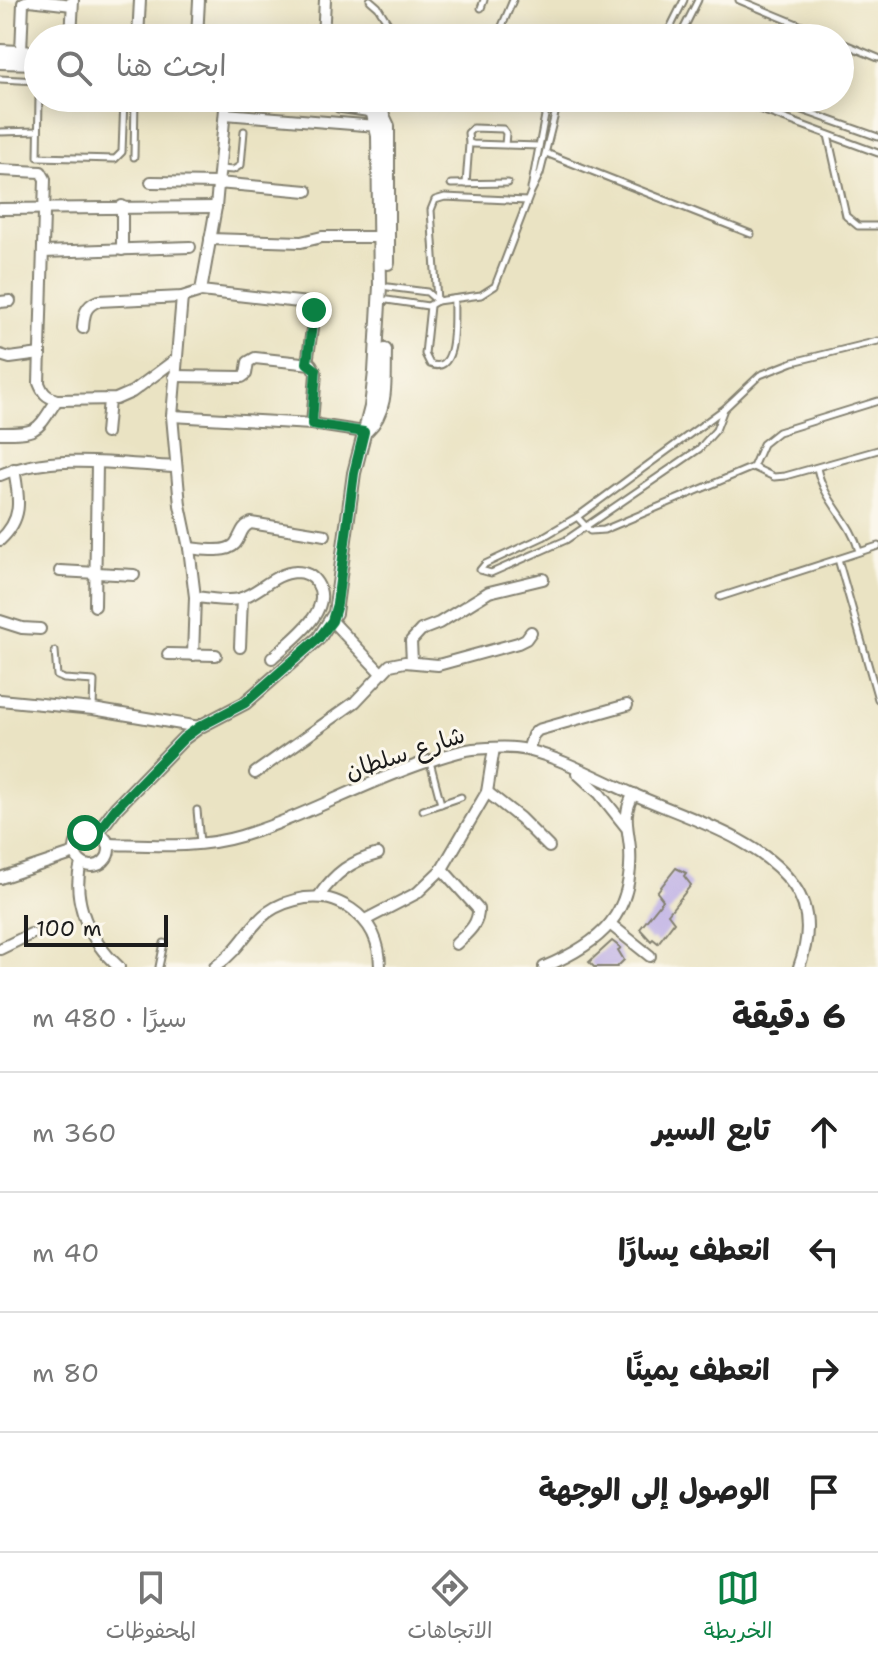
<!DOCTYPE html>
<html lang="ar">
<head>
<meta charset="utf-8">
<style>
	:root { --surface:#fff; --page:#f6f6f6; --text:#222; --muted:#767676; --line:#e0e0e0; --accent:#0b8043 }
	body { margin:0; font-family:"Shantell Sans","Playpen Sans Arabic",sans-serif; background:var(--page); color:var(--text); direction:rtl }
	.scale { position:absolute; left:24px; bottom:20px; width:144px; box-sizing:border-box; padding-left:8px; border:4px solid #1c1c1c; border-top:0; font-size:22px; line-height:28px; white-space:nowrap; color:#1c1c1c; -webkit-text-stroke:6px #fbf7ec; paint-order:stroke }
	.stop { position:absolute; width:24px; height:24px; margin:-18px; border:6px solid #0b8043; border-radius:50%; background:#fff }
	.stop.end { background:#0b8043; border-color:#fff; box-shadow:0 2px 8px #0008 }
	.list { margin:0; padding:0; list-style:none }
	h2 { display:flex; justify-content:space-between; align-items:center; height:104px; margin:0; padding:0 32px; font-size:34px }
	h2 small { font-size:26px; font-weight:400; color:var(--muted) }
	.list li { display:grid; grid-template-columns:52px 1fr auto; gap:24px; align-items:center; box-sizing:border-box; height:120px; padding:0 32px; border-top:2px solid var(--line) }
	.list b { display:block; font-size:30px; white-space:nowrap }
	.list em { font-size:26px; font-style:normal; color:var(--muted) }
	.icon { flex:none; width:44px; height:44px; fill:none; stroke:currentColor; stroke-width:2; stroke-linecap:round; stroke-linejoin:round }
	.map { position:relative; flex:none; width:878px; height:967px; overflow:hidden; direction:ltr }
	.search { position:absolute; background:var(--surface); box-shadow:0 4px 20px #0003; left:24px; right:24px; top:24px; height:88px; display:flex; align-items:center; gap:20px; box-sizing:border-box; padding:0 28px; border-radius:44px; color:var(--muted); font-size:30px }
	.sheet { height:584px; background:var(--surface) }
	nav { display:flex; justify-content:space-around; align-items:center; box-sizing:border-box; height:112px; border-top:2px solid var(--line); background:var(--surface); font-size:22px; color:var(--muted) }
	nav a { display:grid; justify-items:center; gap:4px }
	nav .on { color:var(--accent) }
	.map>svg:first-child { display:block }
	.building { fill:#b8a9e4 }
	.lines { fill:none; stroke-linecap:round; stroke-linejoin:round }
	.service-casing { stroke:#838070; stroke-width:9 }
	.minor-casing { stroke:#838070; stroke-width:14 }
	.tertiary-casing { stroke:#838070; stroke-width:16 }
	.service { stroke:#fff; stroke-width:5 }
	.minor { stroke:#fff; stroke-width:10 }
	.tertiary { stroke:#fff; stroke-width:12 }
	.route { stroke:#0b8043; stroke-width:10 }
	.labels { text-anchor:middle; stroke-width:6; stroke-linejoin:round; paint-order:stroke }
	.street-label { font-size:24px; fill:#1c1c1c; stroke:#fbf7ec }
</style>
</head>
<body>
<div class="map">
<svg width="878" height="967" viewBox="0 0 878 967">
	<rect width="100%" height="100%" fill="#fbf7ec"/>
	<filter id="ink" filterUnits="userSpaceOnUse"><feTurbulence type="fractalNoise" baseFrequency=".0125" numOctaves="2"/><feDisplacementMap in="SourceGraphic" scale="16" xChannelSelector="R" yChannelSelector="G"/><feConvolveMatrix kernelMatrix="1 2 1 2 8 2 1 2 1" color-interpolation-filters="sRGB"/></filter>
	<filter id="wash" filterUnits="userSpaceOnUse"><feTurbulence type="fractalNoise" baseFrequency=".006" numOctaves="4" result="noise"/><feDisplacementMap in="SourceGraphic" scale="32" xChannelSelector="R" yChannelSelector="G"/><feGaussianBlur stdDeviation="1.8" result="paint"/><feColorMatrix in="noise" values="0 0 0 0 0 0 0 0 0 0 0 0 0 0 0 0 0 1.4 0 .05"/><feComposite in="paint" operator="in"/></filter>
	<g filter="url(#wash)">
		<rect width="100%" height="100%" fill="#eae3c3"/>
		<g id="blocks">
			<g class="building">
				<path d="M676 868 686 873 684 876 691 885 668 914 674 922 658 943 653 939 651 941 640 929 663 900 657 892Z"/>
				<path d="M612 941 621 948 618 950 624 960 617 967H594L589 962Z"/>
			</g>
		</g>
	</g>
	<g filter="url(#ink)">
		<use href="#blocks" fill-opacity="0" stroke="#838070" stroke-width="2"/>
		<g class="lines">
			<defs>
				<g id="service">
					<path d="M370 0 378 7 397 38"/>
					<path d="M739 0 831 38"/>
					<path d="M481 8 484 0"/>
					<path d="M497 38 513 0"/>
					<path d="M665 38 684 0"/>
					<path d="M679 38 698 0"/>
					<path d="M840 42 878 58"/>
					<path d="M0 79 38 81"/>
					<path d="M39 98 38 157 115 159 122 152 124 98"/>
					<path d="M248 98H269"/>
					<path d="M328 98 338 109 372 114"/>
					<path d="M729 98 878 153"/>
					<path d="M768 98 878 137"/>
					<path d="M0 132 38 131"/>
					<path d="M828 135 846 216 858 226H878"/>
					<path d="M505 145 506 133 503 129 473 128 468 133 469 143 473 144 539 146"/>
					<path d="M546 153 751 234"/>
					<path d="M134 157 135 98"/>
					<path d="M220 169 233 170 241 165 244 131"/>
					<path d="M451 184 508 183"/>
					<path d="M466 184 469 144"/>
					<path d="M531 189 547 105 550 101 558 100"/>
					<path d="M388 287 427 292 437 301"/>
					<path d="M387 300 428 306 437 301 481 295 495 286 531 192 540 174 559 98"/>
					<path d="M437 301 431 210 435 200 445 197 527 201"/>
					<path d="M430 306 425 354 430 364C459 376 453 317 454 299"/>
					<path d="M724 409 716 430 699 449 566 540 491 573 480 570 485 564 543 537 577 517 724 409 760 375 793 362 878 341"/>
					<path d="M753 467 774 477 785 476 878 450"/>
					<path d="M817 468C824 502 850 519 859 551"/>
					<path d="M577 517 590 531 604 530 753 467 763 444 778 432 878 401"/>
					<path d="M838 559 878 699"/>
					<path d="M720 597 878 546"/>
					<path d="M55 651 57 676 64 679 94 681 93 707"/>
					<path d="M430 762 441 804"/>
					<path d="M197 810 200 843"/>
					<path d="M423 810 461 797"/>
					<path d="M159 967 164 943"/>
				</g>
				<g id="minor">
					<path d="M71 38 73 0"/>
					<path d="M138 38 140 0"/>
					<path d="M197 38 199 0"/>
					<path d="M323 38 325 0"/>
					<path d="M21 52 23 3 30 0 72 5"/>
					<path d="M225 114 377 126"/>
					<path d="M0 170 41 172 45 179 39 383C43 393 46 397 57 400L116 399 132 392 175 360"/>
					<path d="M151 182 218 183 307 191"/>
					<path d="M122 206V250"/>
					<path d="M0 209 216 207"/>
					<path d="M210 239 301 242 322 237H379"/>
					<path d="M43 252 190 247"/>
					<path d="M201 291 308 303 312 306 314 315 307 363"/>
					<path d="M182 297 172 416 180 505 189 548 195 597 193 655"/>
					<path d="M0 302 10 301"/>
					<path d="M83 328C84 314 85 306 98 301L182 297 201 291 216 207 226 98"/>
					<path d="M0 355 10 358 40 354"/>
					<path d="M174 376 242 377 246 374 248 362 255 358 311 364 316 373 312 424"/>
					<path d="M172 416 312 424 364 432"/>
					<path d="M0 433C39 433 36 432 57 400"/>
					<path d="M106 433 109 400"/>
					<path d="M0 475C54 453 119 464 175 467"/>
					<path d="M0 540C24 518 19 498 14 469"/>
					<path d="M189 548C201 549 226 554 235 544 242 535 240 528 251 523L325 535"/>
					<path d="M60 571 134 575"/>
					<path d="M195 597C209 598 226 602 239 599 259 593 274 573 296 572 305 572 312 575 317 583 335 611 290 641 272 658"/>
					<path d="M95 606 97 463"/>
					<path d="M0 621 22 628 40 629"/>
					<path d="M332 621 381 673"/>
					<path d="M240 647 242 598"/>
					<path d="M168 654 216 655"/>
					<path d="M412 662 411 641 421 630 439 623 489 592 543 579"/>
					<path d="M0 700 93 709 199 727"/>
					<path d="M528 750 533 735 538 730 627 705"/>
					<path d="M255 773 355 702 390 665 405 662 438 665 518 643 526 639 531 632"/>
					<path d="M577 773 599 793 626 827"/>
					<path d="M487 792 520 818 549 847"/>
					<circle cx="92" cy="849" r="17"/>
					<path d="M108 844C152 845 198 849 241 836 304 817 363 783 426 762 442 757 457 751 473 749 491 748 510 746 527 750 564 759 599 779 633 794 685 817 761 838 794 886 812 911 809 940 799 967"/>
					<path d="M81 863C71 901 90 942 119 967"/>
					<path d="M442 869 478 909C479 925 466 934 456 944"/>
					<path d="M0 878 75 853"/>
					<path d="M319 896C335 873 351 861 378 854"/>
					<path d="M365 920 417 893 442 869 487 792 494 748"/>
					<path d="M610 924 650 956"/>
					<path d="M0 949 31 934"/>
					<path d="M215 967C254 939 250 907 305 898 323 896 336 899 351 909 372 923 380 943 380 967"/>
					<path d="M544 967C601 943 634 915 630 848 628 827 622 813 634 794"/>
				</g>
				<g id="tertiary">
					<path d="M0 51 38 53"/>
					<path d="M0 62 38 63"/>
					<path d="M375 98 388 126V263"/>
					<path d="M367 430C389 410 384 377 385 350"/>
					<path d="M97 833 116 808 184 738 199 727 245 703 319 638 335 613 354 473 371 407 375 372 380 286 378 136 373 114 362 98"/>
				</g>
			</defs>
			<use href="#service" class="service-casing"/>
			<use href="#minor" class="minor-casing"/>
			<use href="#tertiary" class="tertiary-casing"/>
			<use href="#service" class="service"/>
			<use href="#minor" class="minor"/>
			<use href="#tertiary" class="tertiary"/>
		</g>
	</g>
	<g class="lines" filter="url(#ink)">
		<path class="route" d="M85 833H97L116 808 184 738 199 727 245 703 319 638 332 621 337 604 354 473 364 432 312 424 316 370 307 363 314 310"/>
	</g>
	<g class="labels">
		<g class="street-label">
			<text transform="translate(405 753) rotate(-18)" y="8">شارع سلطان</text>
		</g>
	</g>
</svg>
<div class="scale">100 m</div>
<div class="stop" style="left:85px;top:833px"></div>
<div class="stop end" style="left:314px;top:310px"></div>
<div class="search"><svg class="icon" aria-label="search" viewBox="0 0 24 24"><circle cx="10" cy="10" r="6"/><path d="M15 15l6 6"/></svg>ابحث هنا</div>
</div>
<section class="sheet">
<h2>6 دقيقة<small>سيرًا · 480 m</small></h2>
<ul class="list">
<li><svg class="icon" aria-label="ahead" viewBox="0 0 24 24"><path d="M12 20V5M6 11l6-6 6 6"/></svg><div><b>تابع السير</b></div><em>360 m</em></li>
<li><svg class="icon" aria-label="left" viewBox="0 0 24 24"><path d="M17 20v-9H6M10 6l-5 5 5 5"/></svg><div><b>انعطف يسارًا</b></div><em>40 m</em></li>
<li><svg class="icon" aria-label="right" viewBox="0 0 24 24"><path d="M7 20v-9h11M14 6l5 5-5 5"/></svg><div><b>انعطف يمينًا</b></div><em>80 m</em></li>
<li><svg class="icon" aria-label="arrive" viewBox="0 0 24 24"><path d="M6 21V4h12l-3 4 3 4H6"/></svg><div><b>الوصول إلى الوجهة</b></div></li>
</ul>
</section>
<nav>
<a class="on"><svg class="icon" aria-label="map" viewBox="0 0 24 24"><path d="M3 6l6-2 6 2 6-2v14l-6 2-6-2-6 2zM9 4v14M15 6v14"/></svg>الخريطة</a>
<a><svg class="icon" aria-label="directions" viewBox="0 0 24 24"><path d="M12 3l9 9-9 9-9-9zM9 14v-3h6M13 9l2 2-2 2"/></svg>الاتجاهات</a>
<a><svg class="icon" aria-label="saved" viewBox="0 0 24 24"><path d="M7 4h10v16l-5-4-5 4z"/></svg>المحفوظات</a>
</nav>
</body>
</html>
